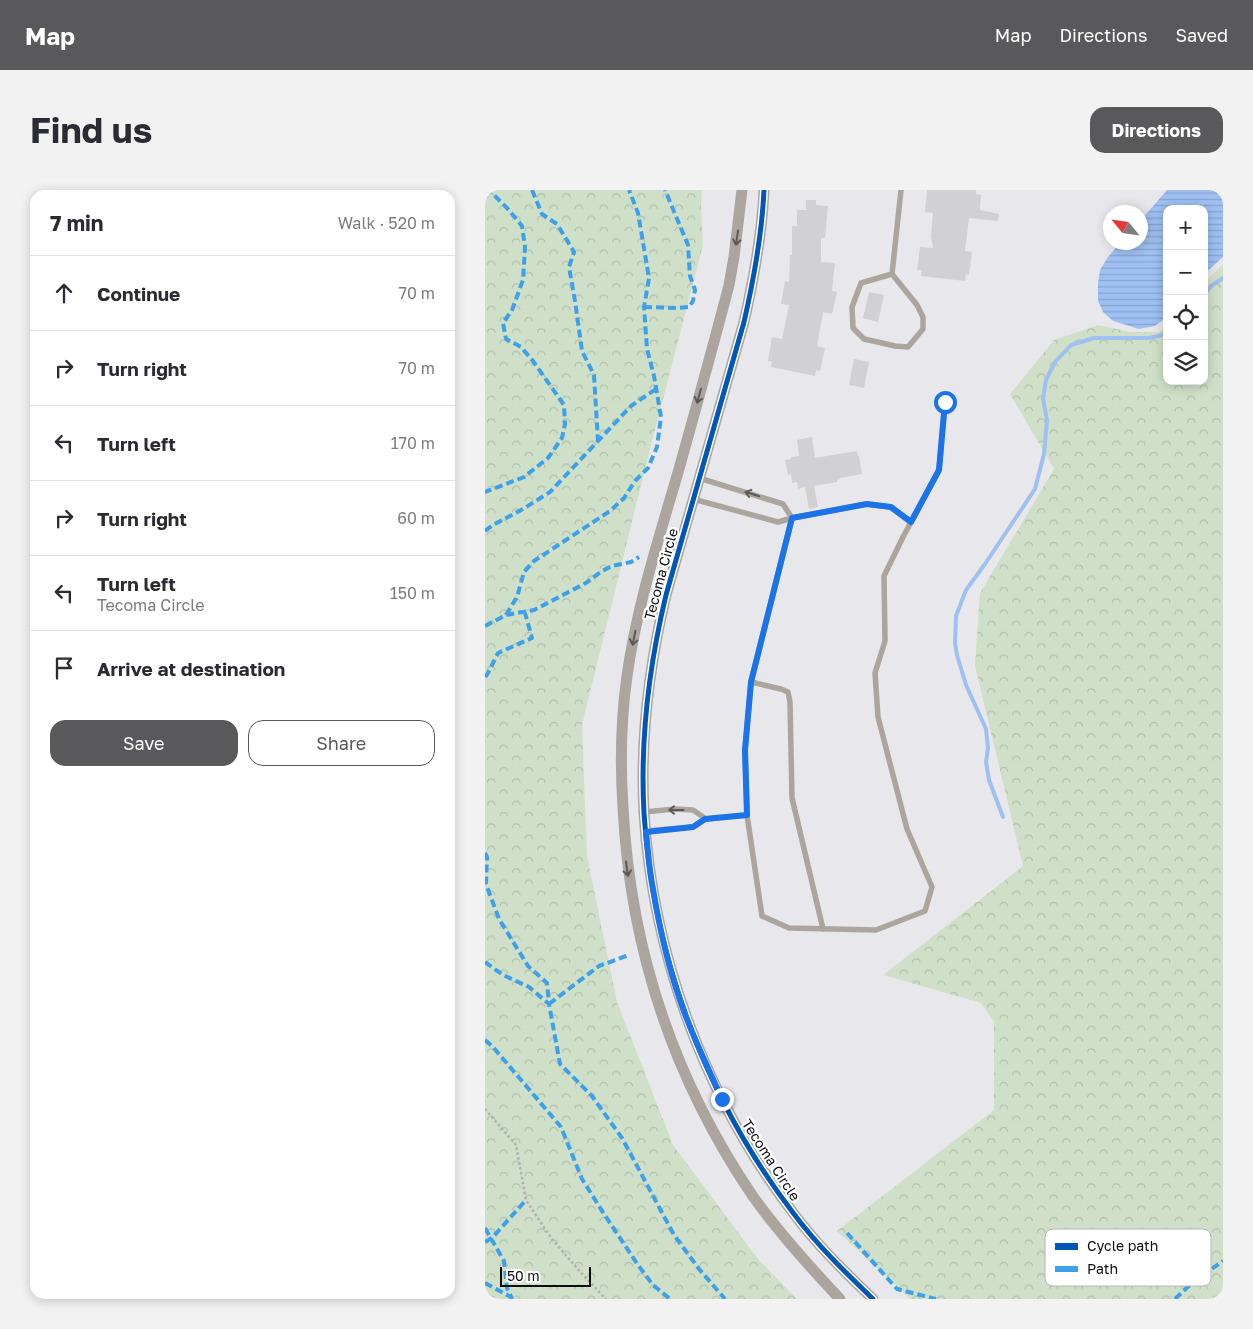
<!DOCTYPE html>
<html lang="en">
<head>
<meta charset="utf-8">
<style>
	:root { --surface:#fff; --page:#f2f2f3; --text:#2b2b33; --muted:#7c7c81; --line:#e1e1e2; --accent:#59595c }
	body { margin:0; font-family:"Golos Text",sans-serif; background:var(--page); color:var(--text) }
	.controls { position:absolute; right:15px; top:15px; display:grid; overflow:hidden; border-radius:10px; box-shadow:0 2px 12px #0003 }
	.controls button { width:45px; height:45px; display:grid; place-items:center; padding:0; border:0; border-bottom:1px solid var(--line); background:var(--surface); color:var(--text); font:25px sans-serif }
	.compass { position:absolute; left:618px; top:15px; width:45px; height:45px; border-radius:50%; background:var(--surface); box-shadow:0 2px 12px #0003; rotate:299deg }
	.scale { position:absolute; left:15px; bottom:12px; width:91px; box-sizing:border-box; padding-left:5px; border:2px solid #0c0c0f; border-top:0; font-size:14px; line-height:18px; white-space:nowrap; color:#0c0c0f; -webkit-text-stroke:4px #fff; paint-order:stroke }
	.stop { position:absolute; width:15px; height:15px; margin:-11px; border:4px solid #1a73e8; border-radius:50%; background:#fff }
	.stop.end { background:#1a73e8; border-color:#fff; box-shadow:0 1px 5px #0008 }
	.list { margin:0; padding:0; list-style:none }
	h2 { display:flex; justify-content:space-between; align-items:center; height:65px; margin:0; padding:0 20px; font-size:21px }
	h2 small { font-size:16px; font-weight:400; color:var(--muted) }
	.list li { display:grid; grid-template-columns:32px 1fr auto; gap:15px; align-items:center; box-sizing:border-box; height:75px; padding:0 20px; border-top:1px solid var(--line) }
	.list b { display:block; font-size:19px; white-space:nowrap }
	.list p { margin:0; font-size:16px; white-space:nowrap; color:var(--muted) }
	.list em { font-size:16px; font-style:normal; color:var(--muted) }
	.actions { display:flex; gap:10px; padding:15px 20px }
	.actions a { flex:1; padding:11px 0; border:1px solid var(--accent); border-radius:15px; text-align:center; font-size:18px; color:var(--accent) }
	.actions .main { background:var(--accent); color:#fff }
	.icon { flex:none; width:28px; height:28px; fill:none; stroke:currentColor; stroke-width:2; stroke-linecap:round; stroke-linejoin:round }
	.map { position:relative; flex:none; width:738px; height:1109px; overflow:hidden; border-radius:15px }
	header { display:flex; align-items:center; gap:30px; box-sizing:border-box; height:70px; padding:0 25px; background:var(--accent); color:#fff }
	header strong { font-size:24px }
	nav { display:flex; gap:28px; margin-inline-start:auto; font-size:18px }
	.intro { display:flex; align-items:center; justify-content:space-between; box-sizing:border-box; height:120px; padding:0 30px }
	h1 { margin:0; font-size:35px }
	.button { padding:12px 22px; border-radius:15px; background:var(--accent); color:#fff; font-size:18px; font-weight:700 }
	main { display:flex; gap:30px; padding:0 30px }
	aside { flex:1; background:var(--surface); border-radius:15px; box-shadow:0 2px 12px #0003 }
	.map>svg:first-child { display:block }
	.forest { fill:url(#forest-crowns) }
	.water { fill:url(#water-rules) }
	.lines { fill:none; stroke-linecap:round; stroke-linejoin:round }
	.stream { stroke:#9ec0f2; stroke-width:4 }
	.building { fill:#d1d1d4 }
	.path { stroke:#b1aeac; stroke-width:2.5; stroke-dasharray:2.5 2.5; stroke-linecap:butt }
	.lane { stroke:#aba59e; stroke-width:5.5 }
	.street { stroke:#aba59e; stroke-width:11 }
	.quiet { stroke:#3ca1ea; stroke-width:4; stroke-dasharray:8 4; stroke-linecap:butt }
	.cycleway-casing { stroke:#fff; stroke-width:8 }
	.cycleway { stroke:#0057b8; stroke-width:5 }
	.oneway { stroke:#5c5856 }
	.route { stroke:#1a73e8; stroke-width:6 }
	.labels { text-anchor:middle; stroke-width:4.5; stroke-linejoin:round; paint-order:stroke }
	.street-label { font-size:14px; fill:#0c0c0f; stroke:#fff }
	.key { fill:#fff; stroke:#b6b6b7; stroke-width:1 }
	.key-label { font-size:14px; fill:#0c0c0f }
</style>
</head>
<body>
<header>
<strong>Map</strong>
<nav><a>Map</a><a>Directions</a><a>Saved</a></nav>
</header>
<div class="intro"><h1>Find us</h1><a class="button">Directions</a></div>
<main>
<aside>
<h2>7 min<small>Walk · 520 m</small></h2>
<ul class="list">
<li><svg class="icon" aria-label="ahead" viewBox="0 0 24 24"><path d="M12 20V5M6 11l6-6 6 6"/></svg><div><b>Continue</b></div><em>70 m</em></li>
<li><svg class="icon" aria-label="right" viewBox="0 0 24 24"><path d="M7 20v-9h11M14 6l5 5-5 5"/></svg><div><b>Turn right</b></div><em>70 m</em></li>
<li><svg class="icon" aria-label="left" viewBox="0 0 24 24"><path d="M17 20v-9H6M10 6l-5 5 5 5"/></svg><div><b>Turn left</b></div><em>170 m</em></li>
<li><svg class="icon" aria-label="right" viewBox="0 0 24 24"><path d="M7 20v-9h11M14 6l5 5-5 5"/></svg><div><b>Turn right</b></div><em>60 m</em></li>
<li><svg class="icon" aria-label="left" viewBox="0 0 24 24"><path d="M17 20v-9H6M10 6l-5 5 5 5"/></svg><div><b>Turn left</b><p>Tecoma Circle</p></div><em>150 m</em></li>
<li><svg class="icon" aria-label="arrive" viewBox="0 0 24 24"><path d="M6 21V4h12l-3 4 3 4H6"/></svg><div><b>Arrive at destination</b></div></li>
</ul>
<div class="actions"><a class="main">Save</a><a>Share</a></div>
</aside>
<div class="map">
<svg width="738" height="1109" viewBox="0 0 738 1109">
	<defs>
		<pattern id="forest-crowns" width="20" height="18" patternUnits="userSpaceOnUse" patternTransform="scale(1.25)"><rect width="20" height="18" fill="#d0e0c8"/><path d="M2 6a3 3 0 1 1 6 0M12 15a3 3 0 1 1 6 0" fill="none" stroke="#b1bfab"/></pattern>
		<pattern id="water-rules" width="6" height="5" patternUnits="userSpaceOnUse" patternTransform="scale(1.25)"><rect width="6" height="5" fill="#9ec0f2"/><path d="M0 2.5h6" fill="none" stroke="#87a4ce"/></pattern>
	</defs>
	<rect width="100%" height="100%" fill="#e8e8ec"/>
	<g class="forest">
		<path d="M0 0H217L216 16 218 55 161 275 97 535 102 666 132 812 188 955 273 1069 312 1109H0Z"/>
		<path d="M738 74V1109H425L352 1041 509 920V832L496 813 398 785 538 676 490 476 495 403 569 279 525 204 569 150 613 135 645 142H675L682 134V191H719V93Z"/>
	</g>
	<path class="water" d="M682 0H738V67L719 84V19H682V127L670 136 654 139 628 131 618 122 613 111V93L615 80 623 67 635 53 656 52V30Z"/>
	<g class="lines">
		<g class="stream">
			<path d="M719 105 726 96 738 88"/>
			<path d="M518 627 504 590 501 572 503 558 501 539 481 495 472 465 470 453 471 426 481 400 500 374 550 299 559 264 562 230 558 209 561 190 570 172 586 155 609 148H664L682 144"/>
		</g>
	</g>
	<g class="building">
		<path d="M442 0H491V4L496 5 495 20 514 24 513 31 484 28 480 61 487 62 484 85 481 84 480 91 436 86 437 80H432L435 57 448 58 446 46 448 23 440 22Z"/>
		<path d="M321 10H331V15L343 16 340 48H336V72L350 73 347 101 352 102 347 124 338 122 332 156 340 158 335 181 331 180 330 186 286 177 287 172 283 171 287 147 297 149 304 115 296 114 300 91 304 92 305 65H307V36H312V20H321Z"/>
		<path d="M384 102 399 105 393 132 378 128Z"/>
		<path d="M369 169 384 172 379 198 364 195Z"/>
		<path d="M327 247 330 268 372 261 373 266H374L377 284 355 288V289L352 290V292L329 296 333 317 324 319 320 297 313 299 312 292 307 293 306 284 303 285 300 270 306 269V267L314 266 312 250Z"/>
	</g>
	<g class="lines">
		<path class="path" d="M0 919 31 955 41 1010 66 1048 98 1085 121 1109"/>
		<g class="lane">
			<path d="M407 84 376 93 367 117 368 138 379 149 410 156 423 157 438 139V127L432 115 407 84 416 0"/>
			<path d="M208 309 293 332 307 328 298 314 214 288"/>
			<path d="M159 622 190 619 208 620 221 629"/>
			<path d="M262 625 260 560 266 492"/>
			<path d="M161 641 208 637 221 629 262 625 277 726 304 738 391 740 440 721 447 697 422 639 393 527 390 483 400 451 399 386 418 347 454 280 460 212"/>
			<path d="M338 739 307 608 305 512 303 502 296 499 266 492 307 328 381 314 405 317 426 332"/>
		</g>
		<g class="street">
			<path d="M257 0 249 67 244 95C228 157 211 218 194 279 174 348 152 415 142 486 136 529 135 573 138 617 145 757 188 888 267 1005 293 1042 324 1076 355 1109"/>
			<path d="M279 0C277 45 269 88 259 132L181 405C164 476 155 550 159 623 168 768 221 909 309 1024 332 1055 360 1082 388 1109"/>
		</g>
		<g class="quiet">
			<path d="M47 0 57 24 72 34 89 62 84 77 90 111 97 161 109 185 113 252"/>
			<path d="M0 1 4 0 22 18 37 36 40 57 38 90 27 120 18 133 21 149 36 157 48 171 79 215 80 234 77 248 63 268 39 287 0 302"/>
			<path d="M159 117 192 118 204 117 208 111 210 100 205 86 203 55 180 0"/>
			<path d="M0 341 8 335 38 319 65 302 146 216 171 199"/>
			<path d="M21 425 32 407 39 382 49 371 125 321 139 308 150 291 163 278 172 257 176 227 169 186 162 159 159 117 164 88 153 23 144 0"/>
			<path d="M0 436 21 425 49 420 101 393 117 381 127 376 146 372 154 367"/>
			<path d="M0 487 3 483 13 463 47 448 40 423"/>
			<path d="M0 663 2 667 1 694 14 729 43 776 62 793 64 814"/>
			<path d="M0 772 18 785 44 797 64 814 75 874 107 906 137 948 189 1045 214 1079 240 1109"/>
			<path d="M64 814 114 776 144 765"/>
			<path d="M0 850 8 857 76 937 97 989 119 1024 153 1075 168 1095 185 1109"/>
			<path d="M0 1038 19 1071 22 1098 27 1109"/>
			<path d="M362 1043 412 1099 451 1109"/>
			<path d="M0 1052 7 1048 41 1010"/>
			<path d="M0 1093 26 1107"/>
			<path d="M690 1109 709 1091 738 1071"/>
		</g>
		<defs>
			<path id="cycleway" d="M279 0C277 45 269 88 259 132L181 405C164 476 155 550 159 623 168 768 221 909 309 1024 332 1055 360 1082 388 1109"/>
		</defs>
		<use href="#cycleway" class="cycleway-casing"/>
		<use href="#cycleway" class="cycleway"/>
	</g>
	<defs><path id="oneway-shaft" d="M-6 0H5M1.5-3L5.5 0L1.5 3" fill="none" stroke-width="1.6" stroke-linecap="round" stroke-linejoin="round" transform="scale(1.25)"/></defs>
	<g class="oneway">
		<use href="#oneway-shaft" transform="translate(252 48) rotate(98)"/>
		<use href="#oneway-shaft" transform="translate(214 206) rotate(105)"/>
		<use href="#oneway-shaft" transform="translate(267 304) rotate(-162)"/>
		<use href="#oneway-shaft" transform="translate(149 448) rotate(101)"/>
		<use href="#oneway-shaft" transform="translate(191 620) rotate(-180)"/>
		<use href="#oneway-shaft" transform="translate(142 679) rotate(82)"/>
	</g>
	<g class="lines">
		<path class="route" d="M237 909C222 875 205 842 194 807 182 772 174 735 168 699 164 680 163 660 161 642L208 637 220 629 262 625 260 560 266 492 307 328 382 314 406 317 426 332 454 280 460 212"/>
	</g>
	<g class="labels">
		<g class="street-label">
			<text transform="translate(176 384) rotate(-75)" y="5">Tecoma Circle</text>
			<text transform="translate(286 970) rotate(57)" y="5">Tecoma Circle</text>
		</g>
	</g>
	<rect x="560" y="1039" width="166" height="57" rx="8" class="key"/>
	<rect x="570" y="1053" width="23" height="7" fill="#0057b8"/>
	<rect x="570" y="1076" width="23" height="6" fill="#3ca1ea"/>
	<g class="key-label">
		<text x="602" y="1061">Cycle path</text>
		<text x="602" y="1084">Path</text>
	</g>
</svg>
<div class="controls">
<button>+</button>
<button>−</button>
<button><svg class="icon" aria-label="locate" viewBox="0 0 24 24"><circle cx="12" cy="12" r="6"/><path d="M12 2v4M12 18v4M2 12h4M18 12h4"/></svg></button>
<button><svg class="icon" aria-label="layers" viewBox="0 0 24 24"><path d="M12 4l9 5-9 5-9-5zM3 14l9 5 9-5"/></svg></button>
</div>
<svg class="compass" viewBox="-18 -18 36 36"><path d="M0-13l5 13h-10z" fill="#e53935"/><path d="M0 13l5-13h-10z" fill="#7c7c81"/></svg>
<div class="scale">50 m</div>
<div class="stop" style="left:460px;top:212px"></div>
<div class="stop end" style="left:237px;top:909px"></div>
</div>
</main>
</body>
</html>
